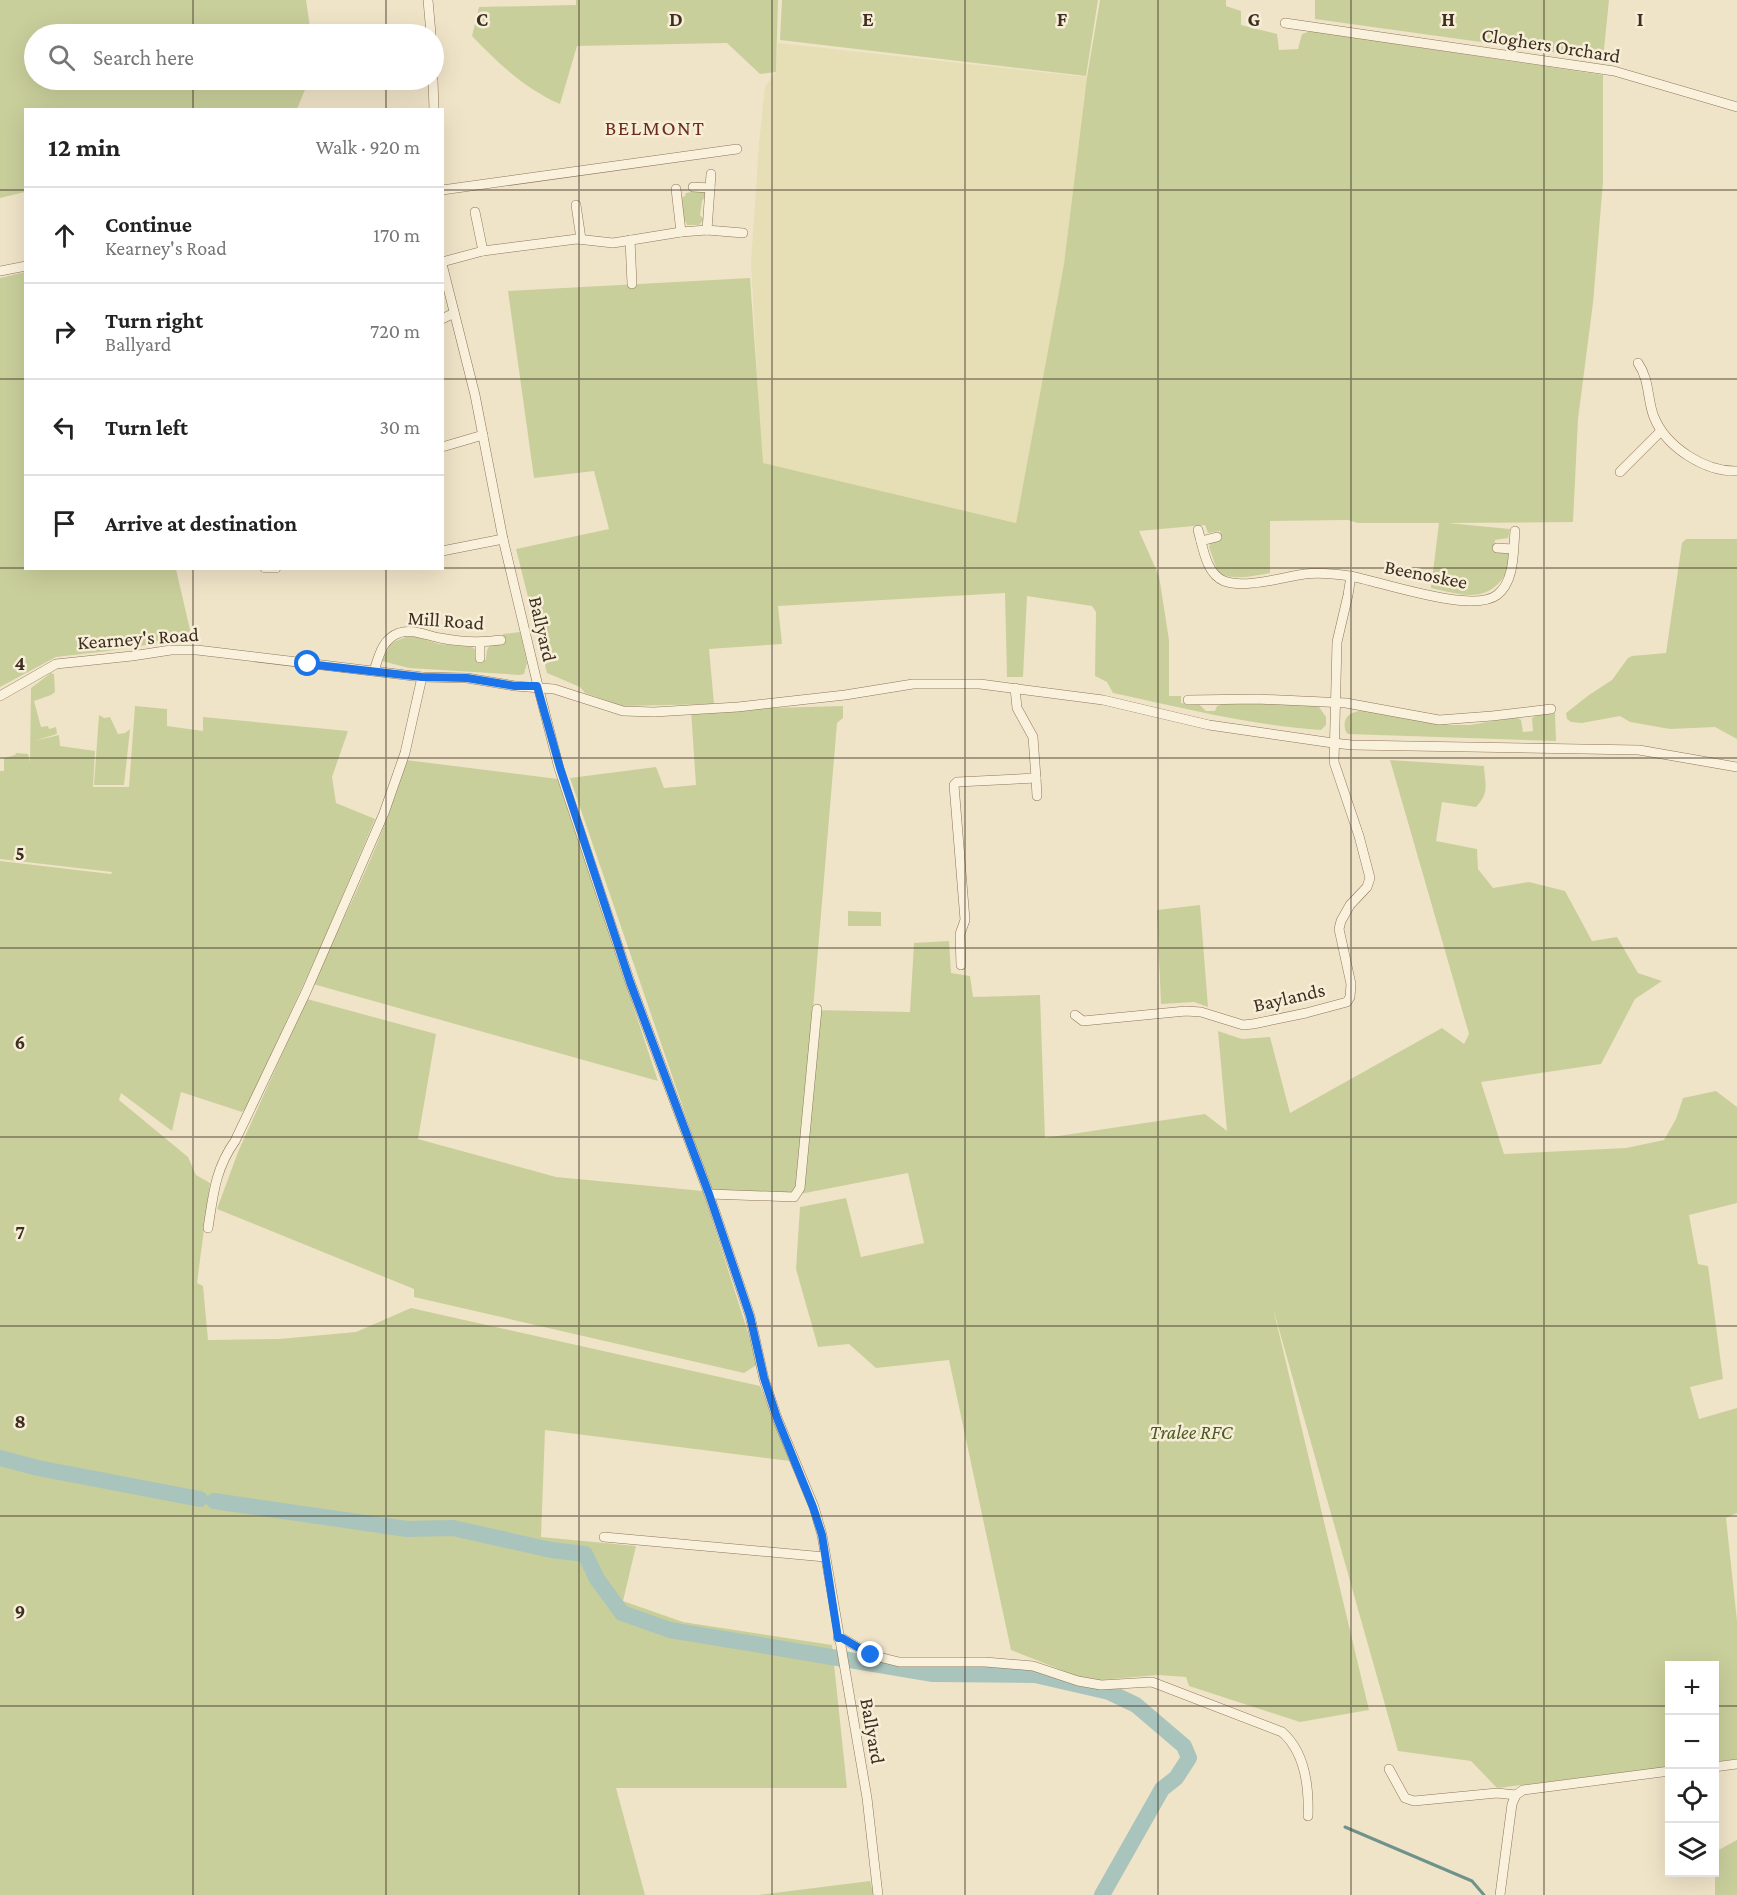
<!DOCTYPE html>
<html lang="en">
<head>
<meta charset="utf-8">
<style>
	:root { --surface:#fff; --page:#f2f2f2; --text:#222; --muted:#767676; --line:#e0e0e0 }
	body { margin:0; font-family:"Crimson Pro",serif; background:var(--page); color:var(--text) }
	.controls { position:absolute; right:18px; bottom:18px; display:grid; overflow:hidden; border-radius:0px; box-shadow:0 6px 24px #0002 }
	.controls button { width:54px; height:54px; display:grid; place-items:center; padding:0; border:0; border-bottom:2px solid var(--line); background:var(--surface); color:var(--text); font:30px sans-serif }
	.stop { position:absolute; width:18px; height:18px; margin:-14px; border:4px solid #1a73e8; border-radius:50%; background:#fff }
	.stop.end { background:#1a73e8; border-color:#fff; box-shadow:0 2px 6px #0008 }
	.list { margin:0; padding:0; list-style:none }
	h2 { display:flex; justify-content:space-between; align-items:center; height:78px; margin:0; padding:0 24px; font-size:26px }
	h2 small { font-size:20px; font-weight:400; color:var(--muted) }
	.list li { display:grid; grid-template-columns:39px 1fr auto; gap:18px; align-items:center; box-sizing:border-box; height:96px; padding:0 24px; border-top:2px solid var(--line) }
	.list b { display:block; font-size:22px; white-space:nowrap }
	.list p { margin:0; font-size:20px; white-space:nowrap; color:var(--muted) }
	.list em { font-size:20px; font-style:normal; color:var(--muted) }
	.icon { flex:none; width:33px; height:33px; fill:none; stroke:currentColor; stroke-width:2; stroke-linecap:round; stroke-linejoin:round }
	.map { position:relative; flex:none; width:1737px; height:1895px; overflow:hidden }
	.search { position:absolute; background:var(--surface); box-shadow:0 6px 24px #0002; left:24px; top:24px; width:420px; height:66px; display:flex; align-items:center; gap:15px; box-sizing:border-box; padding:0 21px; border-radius:33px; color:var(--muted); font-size:22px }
	.panel { position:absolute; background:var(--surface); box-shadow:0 6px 24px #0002; left:24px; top:108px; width:420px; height:462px; border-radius:0px }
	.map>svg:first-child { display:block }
	.farmland { fill:#e6deb5 }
	.green { fill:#c9cf9b }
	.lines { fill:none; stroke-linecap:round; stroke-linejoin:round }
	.stream { stroke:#6f938a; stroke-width:3 }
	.river { stroke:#a9c4bc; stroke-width:16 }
	.minor-casing { stroke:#8d765c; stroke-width:10 }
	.minor { stroke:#faf1dc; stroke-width:9 }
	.route { stroke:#1a73e8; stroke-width:8 }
	.grid { fill:none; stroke:#3d2e20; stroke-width:1.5; stroke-opacity:0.55 }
	.labels { text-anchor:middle; stroke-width:5; stroke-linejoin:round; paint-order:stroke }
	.street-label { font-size:20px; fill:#3d2e20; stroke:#f7eed8 }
	.park-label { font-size:20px; font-style:italic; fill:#4d5a26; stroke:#f7eed8 }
	.neighbourhood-label { font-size:21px; letter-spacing:1.5px; fill:#6b2e1e; stroke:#f7eed8 }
	.grid-label { font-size:20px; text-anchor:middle; font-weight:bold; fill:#3d2e20; stroke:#f7eed8; stroke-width:5; stroke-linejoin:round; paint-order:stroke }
</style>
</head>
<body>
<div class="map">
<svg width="1737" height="1895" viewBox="0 0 1737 1895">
	<rect width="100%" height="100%" fill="#f0e4c8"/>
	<path class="farmland" d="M778 43 1087 77 1064 264 1016 523 762 463 751 263 759 144 765 87 776 72Z"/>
	<g class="green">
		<path d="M0 0H306L311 34H34V80H309L297 109 26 110 25 192 0 198Z"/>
		<path d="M576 0H778L776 72 760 74 727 43 577 46 560 104C524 88 499 64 472 36L479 7 576 5Z"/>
		<path d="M782 0H1098L1086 76 780 40Z"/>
		<path d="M1100 0H1226V6L1241 11V25L1277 34 1279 50 1298 49 1302 34 1311 31 1603 75V182L1593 303 1578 419 1573 522 1448 523 1510 529 1508 538 1495 540 1494 551 1510 552C1509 559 1508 569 1505 575 1486 605 1459 594 1431 588L1439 523H1358L1348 520 1270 521V573C1253 576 1234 581 1218 573L1209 547 1211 541 1222 538 1220 531 1208 533 1205 525 1139 531 1159 576 1169 640V696H1181V703L1199 704 1206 711H1215L1217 706 1225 703 1310 705 1319 707 1326 717V725L1321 730C1251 725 1182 708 1113 693L1107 682 1095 676 1096 612 1092 606 1027 596 1023 677H1007L1005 593 778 606 782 644 709 649 714 704 622 706 585 693 580 687 547 673 516 549 609 529 594 471 534 478 508 291 750 278 763 463 1016 523 1064 264 1087 77Z"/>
		<path d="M1315 0H1609L1603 59 1315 19Z"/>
		<path d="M691 189 705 192V197L702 201 700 215 704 219 699 225H687L683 217 682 197 685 196 686 193 691 192Z"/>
		<path d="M25 272 26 568 176 569 193 643H159L108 651 56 657 0 687V278Z"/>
		<path d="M1686 539H1737V739L1715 727 1670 729 1630 722 1620 716 1582 723 1571 722 1567 719 1566 713 1589 695 1612 680 1628 658 1632 656 1666 653 1682 543Z"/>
		<path d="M520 632 527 663 524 674 520 675 409 668 382 661 391 643 406 637H417L439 644 472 647 477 651 478 661 486 660C487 643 489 646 505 642L503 634Z"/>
		<path d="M51 673 54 674 55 692 51 695 34 701 41 727 48 726 49 729 56 727 57 734 34 741 59 735 60 746 95 751 93 787H129L135 706 167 709V726L203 731V717L348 731 332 777 336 803 375 819 321 946 247 1107 242 1112 181 1092 172 1131 121 1093 119 1100 188 1157 196 1175 210 1183 197 1283 203 1286 208 1340 279 1339 356 1332 411 1308 760 1386 790 1461 545 1430 541 1537 636 1546 623 1601 683 1622 832 1645 847 1788H616L645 1895H0V861L111 874 112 872 0 859V771H4V758L15 755 16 753 28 754 30 762 31 688Z"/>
		<path d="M843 706V718L837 723 813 1010 910 1012 914 943 949 941 951 973 970 976 973 997 1040 995 1045 1138 1205 1114 1227 1131 1218 1031 1242 1039 1270 1037 1290 1113 1442 1028 1464 1044 1469 1034 1390 760 1484 766C1485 785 1490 792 1476 807L1442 802 1436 841 1477 849 1478 869 1493 888 1529 882 1565 891 1592 941 1617 937 1638 973 1662 981 1635 999 1601 1064 1481 1082 1504 1154 1626 1148 1664 1140 1676 1119 1683 1098 1716 1091 1737 1107V1203L1689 1215 1698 1264 1708 1266 1723 1379 1690 1387 1699 1419 1737 1408V1513L1726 1518 1737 1621V1759L1715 1762 1714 1666H1670L1669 1767 1497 1788 1471 1761 1398 1751 1273 1308 1369 1710 1300 1722 1189 1686 1186 1677 1158 1675 1089 1681 1011 1650 949 1360 876 1368 849 1344 818 1347 796 1269 800 1207 846 1198 861 1257 924 1243 908 1173 795 1195H713L570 778 656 767 664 788 696 785 691 710Z"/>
		<path d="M1364 710 1449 725H1470L1516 717 1521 720 1523 732 1533 731 1532 718 1535 716 1555 712 1556 741 1348 734 1346 732C1341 717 1350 712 1364 710Z"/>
		<path d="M99 715 104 718 110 717 118 734 125 733 130 729 124 785H94Z"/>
		<path d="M406 760 558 779 658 1081 313 984C347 910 385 838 406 760Z"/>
		<path d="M1200 905 1208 1007 1194 1002 1161 1004 1157 910Z"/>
		<path d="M848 911 881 912V926H848Z"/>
		<path d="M307 999 436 1034 418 1139 556 1177 703 1191 758 1364 744 1373 414 1297V1289L217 1209 238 1152Z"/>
		<path d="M1737 1840V1895H1715V1852Z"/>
		<path d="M870 1881 874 1895H758Z"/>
	</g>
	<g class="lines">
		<path class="stream" d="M1345 1827 1472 1881 1484 1895"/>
		<g class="river">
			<path d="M0 1458 38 1468 200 1499"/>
			<path d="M214 1501 407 1529 453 1528 551 1550 585 1554 597 1579 622 1613 670 1630 933 1674 1035 1675 1109 1692 1136 1705 1184 1746 1189 1758 1176 1778 1162 1789 1102 1895"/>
		</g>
		<defs>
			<g id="minor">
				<path d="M428 0 431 34"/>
				<path d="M1285 23 1614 71 1737 107"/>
				<path d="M433 80 434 110"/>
				<path d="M693 187 710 188"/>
				<path d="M676 189 681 232"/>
				<path d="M442 190 737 149"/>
				<path d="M576 205 581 239"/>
				<path d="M475 212 483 251"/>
				<path d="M707 230 711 174"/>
				<path d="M630 240 632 284"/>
				<path d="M442 262 483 251 577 239 613 243 681 232 707 230 743 233"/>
				<path d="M442 264 475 395 503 539 538 686 559 768 630 982 709 1194 750 1316 764 1379 777 1418 814 1507 822 1535 867 1798 878 1895"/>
				<path d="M0 271 26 266"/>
				<path d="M442 319 454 313"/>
				<path d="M1638 363C1650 380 1647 400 1654 417 1666 447 1705 472 1737 471"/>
				<path d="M442 447 483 435"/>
				<path d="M1620 472 1661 431"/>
				<path d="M1198 530C1203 547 1206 574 1224 581 1245 589 1283 577 1305 574 1319 572 1336 574 1350 576 1382 582 1472 614 1497 595 1515 581 1513 552 1515 531"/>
				<path d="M1201 541 1217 537"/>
				<path d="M1497 548 1513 549"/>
				<path d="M442 551 503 539"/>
				<path d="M265 568H276"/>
				<path d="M480 643V658"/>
				<path d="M374 671C379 656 382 639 399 633 411 628 428 636 440 638 460 642 480 643 501 640"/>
				<path d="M0 696 56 664 132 656 171 650H197L422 677 467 678 515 686 554 689 623 711 654 712 738 707 845 695 913 684H980L1103 700 1209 725 1333 743 1352 745 1639 750 1737 767"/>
				<path d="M1188 700 1257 699 1346 703 1439 720 1492 716 1551 709"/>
				<path d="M1036 778 1037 796"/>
				<path d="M961 965 960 934 965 920 954 785 957 782 1036 778 1033 737 1017 708 1015 688"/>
				<path d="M1075 1015 1083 1021 1186 1011 1201 1012 1243 1025 1253 1024 1306 1013 1347 1002 1350 997 1351 984 1339 929 1341 921 1350 905 1367 887 1370 878 1359 836 1334 762 1337 642 1348 595 1351 576"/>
				<path d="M709 1194 794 1197 800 1188 817 1009"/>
				<path d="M208 1228C213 1196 215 1169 235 1141L306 992 384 813 405 753 422 677"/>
				<path d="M604 1537 825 1557"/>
				<path d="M838 1638H842L871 1655 899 1662H985L1033 1666 1078 1681 1101 1685 1152 1682 1282 1732C1305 1752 1309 1788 1308 1816"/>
				<path d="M1714 1767 1737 1764"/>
				<path d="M1389 1769 1405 1798 1414 1801 1497 1793 1516 1795"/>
				<path d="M1500 1895 1512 1804 1516 1795 1523 1790 1670 1771"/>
			</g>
		</defs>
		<use href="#minor" class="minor-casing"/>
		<use href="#minor" class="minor"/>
	</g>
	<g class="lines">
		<path class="route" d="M308 664 422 677 467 678 515 686H537L560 768 630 982 709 1194 750 1316 764 1378 777 1418 813 1507 822 1535 838 1638H842L871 1655"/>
	</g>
	<path class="grid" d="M193 0V34M386 0V34M579 0V1895M772 0V1895M965 0V1895M1158 0V1895M1351 0V1895M1544 0V1895M193 80V110M386 80V110M0 190H26M442 190H1737M0 379H26M442 379H1737M0 568H26M26 568H442M193 568V1895M386 568V1895M442 568H1737M0 758H1737M0 948H1737M0 1137H1737M0 1326H1737M0 1516H1737M0 1706H1670M1714 1706H1737"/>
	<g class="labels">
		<g class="street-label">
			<text transform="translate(1551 45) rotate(9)" y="7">Cloghers Orchard</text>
			<text transform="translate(1426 574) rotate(11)" y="7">Beenoskee</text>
			<text transform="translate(446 620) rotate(4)" y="7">Mill Road</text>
			<text transform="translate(543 629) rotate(77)" y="7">Ballyard</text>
			<text transform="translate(138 638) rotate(-4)" y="7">Kearney's Road</text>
			<text transform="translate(1289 997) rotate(-13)" y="7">Baylands</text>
			<text transform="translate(873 1731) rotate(80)" y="7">Ballyard</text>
		</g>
		<g class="park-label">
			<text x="1191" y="1439">Tralee RFC</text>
		</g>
		<g class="neighbourhood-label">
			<text x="655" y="135">BELMONT</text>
		</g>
	</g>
	<g class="grid-label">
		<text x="482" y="26">C</text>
		<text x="676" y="26">D</text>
		<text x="868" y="26">E</text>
		<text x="1062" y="26">F</text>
		<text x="1254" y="26">G</text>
		<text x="1448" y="26">H</text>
		<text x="1640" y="26">I</text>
		<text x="20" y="670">4</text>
		<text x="20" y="860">5</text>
		<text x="20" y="1049">6</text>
		<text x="20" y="1239">7</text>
		<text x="20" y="1428">8</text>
		<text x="20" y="1618">9</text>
	</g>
</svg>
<div class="controls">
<button>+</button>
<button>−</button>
<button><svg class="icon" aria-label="locate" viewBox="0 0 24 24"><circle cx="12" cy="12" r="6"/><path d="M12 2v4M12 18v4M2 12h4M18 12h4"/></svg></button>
<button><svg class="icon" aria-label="layers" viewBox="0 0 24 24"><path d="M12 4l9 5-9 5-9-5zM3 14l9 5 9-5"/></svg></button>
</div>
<div class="stop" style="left:308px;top:664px"></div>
<div class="stop end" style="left:871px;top:1655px"></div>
<div class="search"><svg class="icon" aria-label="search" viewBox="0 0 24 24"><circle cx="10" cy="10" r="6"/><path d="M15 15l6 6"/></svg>Search here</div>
<section class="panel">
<h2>12 min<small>Walk · 920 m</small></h2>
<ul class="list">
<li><svg class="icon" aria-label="ahead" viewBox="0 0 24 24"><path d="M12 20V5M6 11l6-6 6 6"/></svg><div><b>Continue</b><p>Kearney's Road</p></div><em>170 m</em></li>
<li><svg class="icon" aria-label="right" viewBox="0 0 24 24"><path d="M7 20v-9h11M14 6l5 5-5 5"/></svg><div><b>Turn right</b><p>Ballyard</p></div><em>720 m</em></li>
<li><svg class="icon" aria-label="left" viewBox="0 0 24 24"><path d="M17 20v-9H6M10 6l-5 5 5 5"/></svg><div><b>Turn left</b></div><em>30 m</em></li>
<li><svg class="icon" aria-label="arrive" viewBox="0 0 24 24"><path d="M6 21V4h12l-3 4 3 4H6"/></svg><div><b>Arrive at destination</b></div></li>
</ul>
</section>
</div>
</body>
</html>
